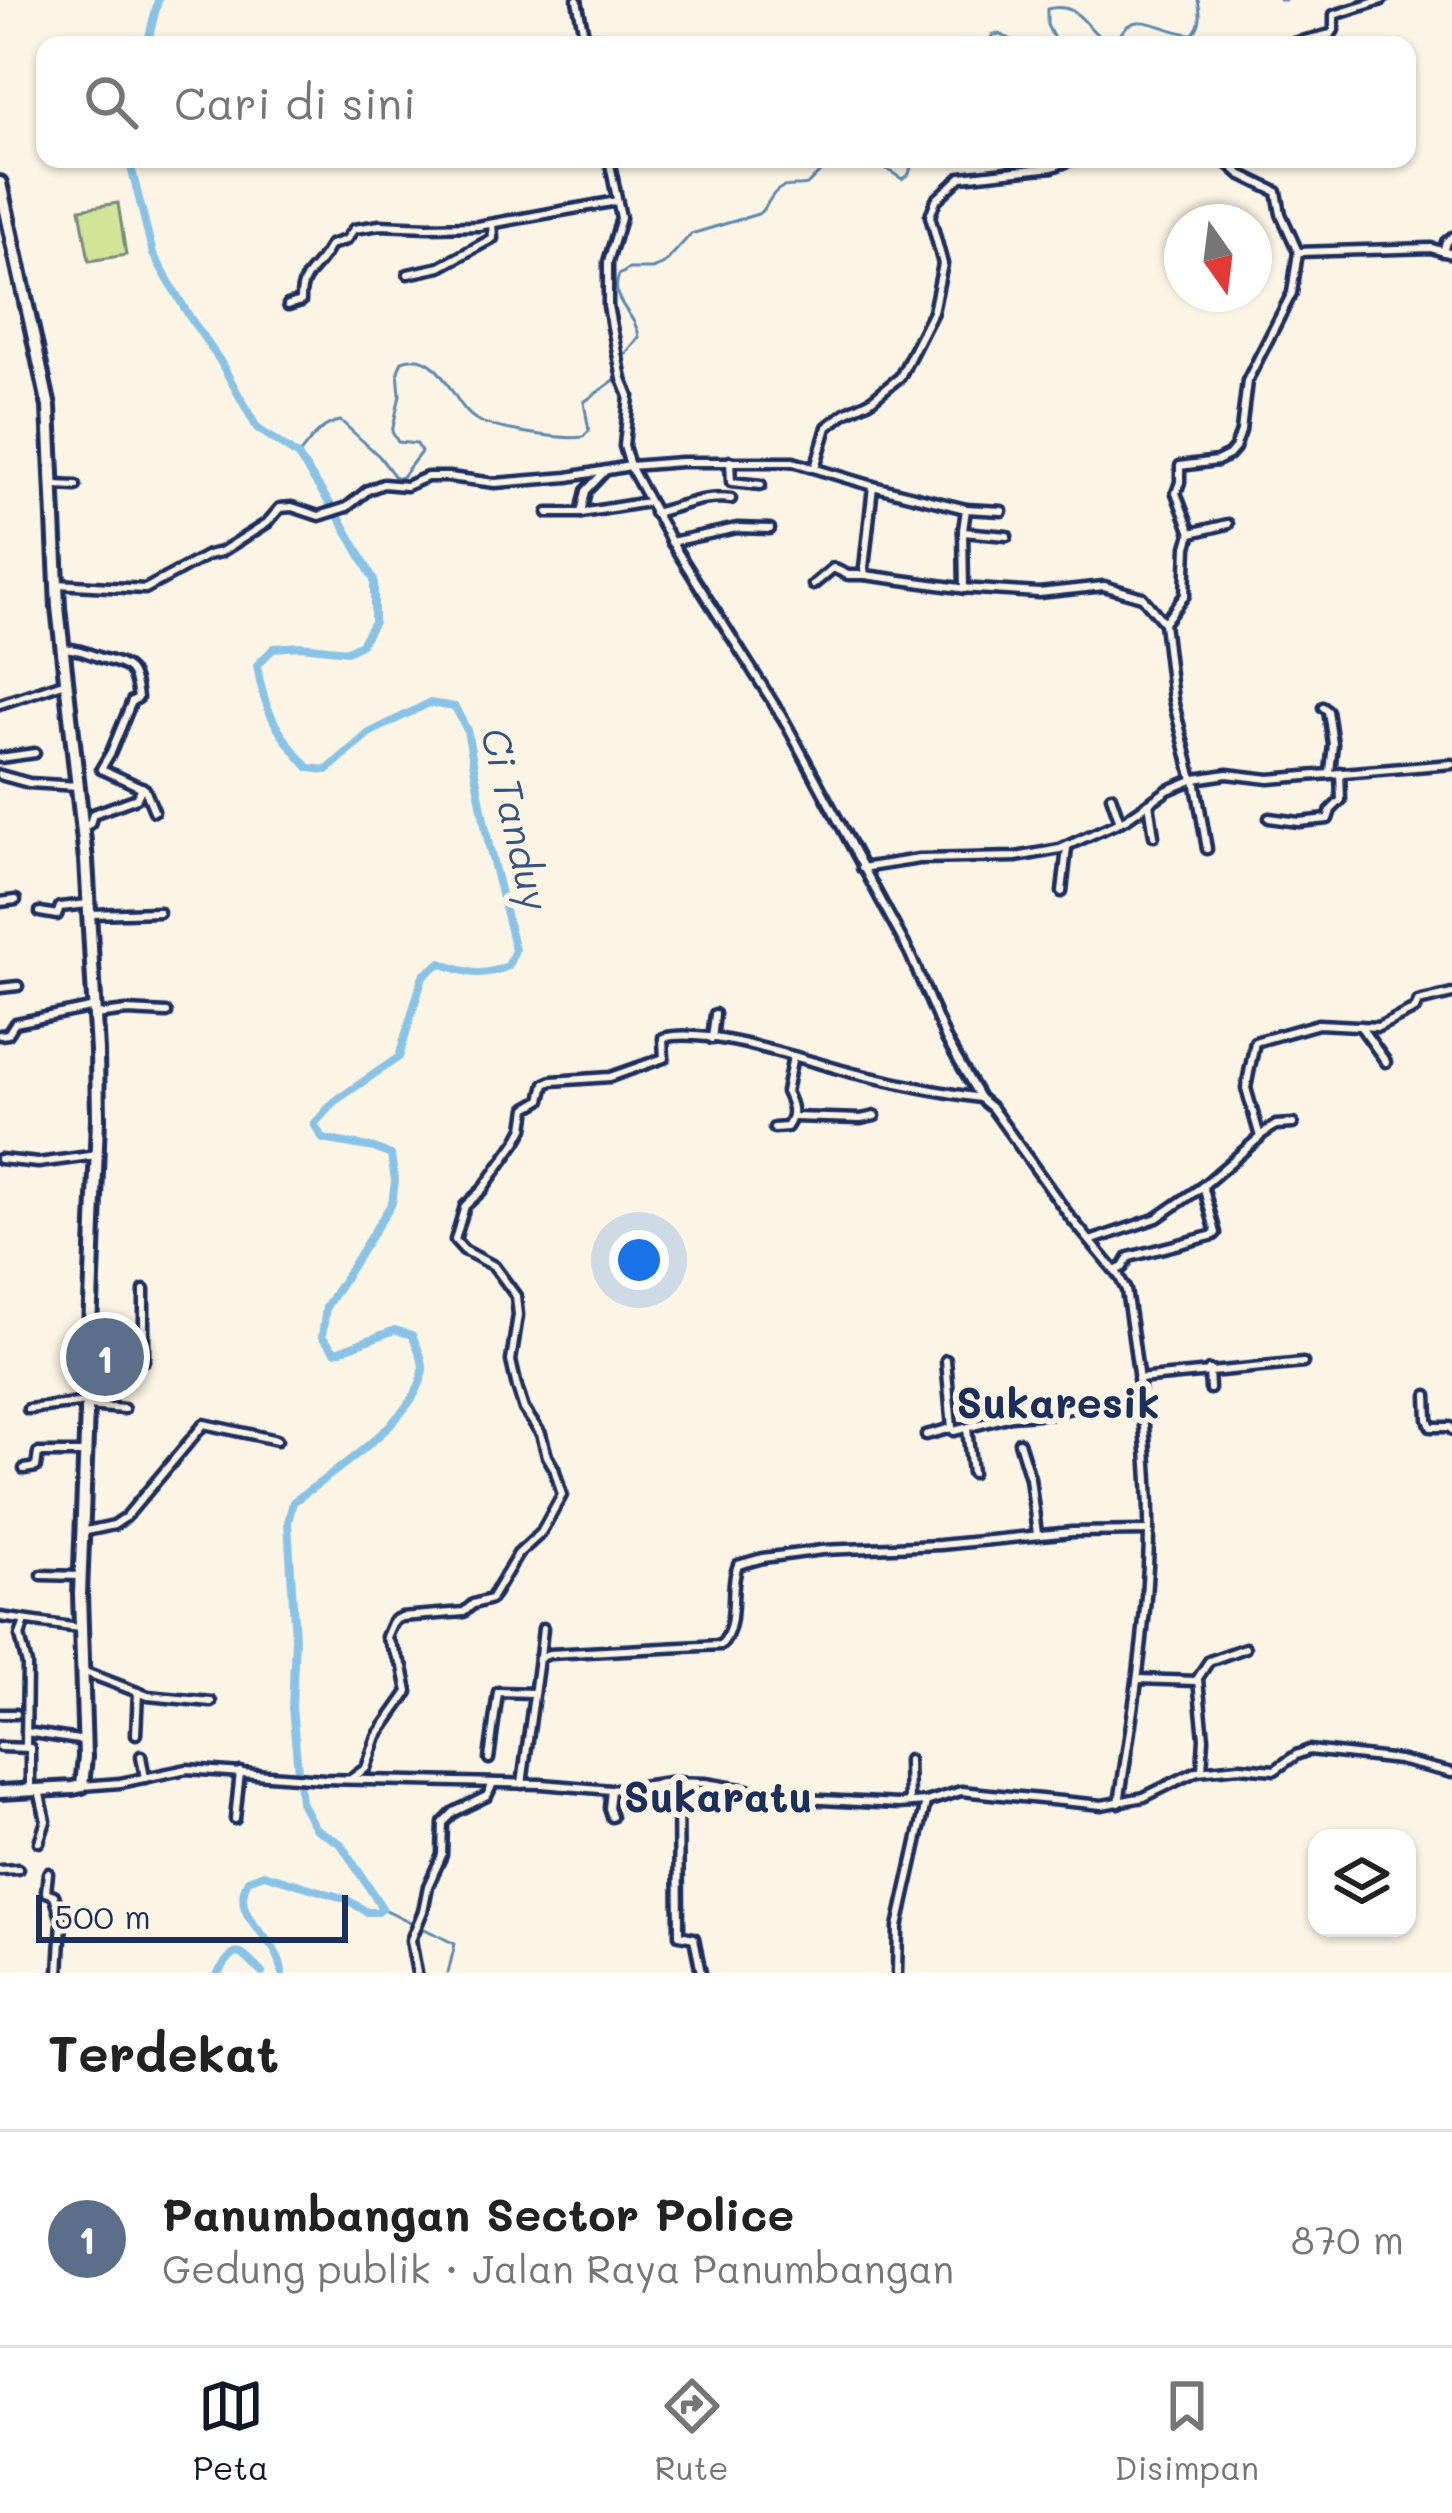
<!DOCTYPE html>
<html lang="id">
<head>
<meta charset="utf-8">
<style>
	:root { --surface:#fff; --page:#f2f2f2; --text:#222; --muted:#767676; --line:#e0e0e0; --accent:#111827 }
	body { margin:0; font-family:Mali,sans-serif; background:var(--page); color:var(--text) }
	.controls { position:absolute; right:36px; bottom:36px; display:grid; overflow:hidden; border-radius:24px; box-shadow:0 3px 9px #0004 }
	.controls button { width:108px; height:108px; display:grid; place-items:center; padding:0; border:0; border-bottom:3px solid var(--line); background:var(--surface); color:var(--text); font:60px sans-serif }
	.compass { position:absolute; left:1164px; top:204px; width:108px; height:108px; border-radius:50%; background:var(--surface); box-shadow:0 3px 9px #0004; rotate:166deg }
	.scale { position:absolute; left:36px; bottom:30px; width:312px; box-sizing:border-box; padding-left:12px; border:6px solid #1b2f5e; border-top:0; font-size:33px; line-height:42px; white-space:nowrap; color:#1b2f5e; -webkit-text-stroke:9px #fcf5e5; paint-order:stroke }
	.you { position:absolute; left:639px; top:1260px; width:42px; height:42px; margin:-30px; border:9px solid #fff; border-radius:50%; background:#1a73e8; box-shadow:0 0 0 18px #1a73e833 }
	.badge { display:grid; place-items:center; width:78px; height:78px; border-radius:50%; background:var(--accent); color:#fff; font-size:39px; font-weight:700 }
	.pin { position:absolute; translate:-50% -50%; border:6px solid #fff; box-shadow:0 3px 12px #0006 }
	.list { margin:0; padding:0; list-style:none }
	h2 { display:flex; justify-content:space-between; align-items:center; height:156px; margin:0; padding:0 48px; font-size:51px }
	h2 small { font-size:39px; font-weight:400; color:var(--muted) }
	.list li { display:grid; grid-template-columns:78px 1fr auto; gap:36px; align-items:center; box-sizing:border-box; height:216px; padding:0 48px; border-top:3px solid var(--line) }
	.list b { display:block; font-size:45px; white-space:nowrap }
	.list p { margin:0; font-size:39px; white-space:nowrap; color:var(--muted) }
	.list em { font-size:39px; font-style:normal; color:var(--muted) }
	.icon { flex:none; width:66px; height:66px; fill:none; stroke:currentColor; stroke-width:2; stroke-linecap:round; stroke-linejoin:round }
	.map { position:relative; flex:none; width:1452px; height:1973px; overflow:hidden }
	.search { position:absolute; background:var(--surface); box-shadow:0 3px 9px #0004; left:36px; right:36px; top:36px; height:132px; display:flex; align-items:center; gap:30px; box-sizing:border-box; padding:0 42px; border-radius:24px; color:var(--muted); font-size:45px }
	.sheet { height:372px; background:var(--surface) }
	nav { display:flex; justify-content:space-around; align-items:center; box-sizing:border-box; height:168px; border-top:3px solid var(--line); background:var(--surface); font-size:33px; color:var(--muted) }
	nav a { display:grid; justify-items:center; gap:6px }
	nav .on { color:var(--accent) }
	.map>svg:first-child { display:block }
	.green { fill:#d2e498; stroke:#768a7b; stroke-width:3 }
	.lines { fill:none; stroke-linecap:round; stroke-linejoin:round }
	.stream { stroke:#5c88b0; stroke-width:3 }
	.river { stroke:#88c3e7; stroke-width:8 }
	.street-casing { stroke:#1b2f5e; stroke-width:15 }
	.secondary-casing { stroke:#1b2f5e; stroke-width:20 }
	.street { stroke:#fcf5e5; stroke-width:6 }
	.secondary { stroke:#fcf5e5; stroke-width:10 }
	.labels { text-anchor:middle; stroke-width:12; stroke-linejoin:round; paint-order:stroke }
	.water-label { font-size:39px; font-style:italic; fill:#365480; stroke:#fcf5e5 }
	.quarter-label { font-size:42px; font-weight:bold; fill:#1b2f5e; stroke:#fcf5e5 }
</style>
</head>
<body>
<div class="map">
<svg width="1452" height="1973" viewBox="0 0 1452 1973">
	<rect width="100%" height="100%" fill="#fcf5e5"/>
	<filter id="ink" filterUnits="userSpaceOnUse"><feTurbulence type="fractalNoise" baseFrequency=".00833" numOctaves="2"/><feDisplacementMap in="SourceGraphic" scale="24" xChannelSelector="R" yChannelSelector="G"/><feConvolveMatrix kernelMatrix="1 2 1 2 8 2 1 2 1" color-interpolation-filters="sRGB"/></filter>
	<g filter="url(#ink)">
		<path class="green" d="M118 203 126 255 89 261 80 209Z"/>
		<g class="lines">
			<g class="stream">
				<path d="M1279 0H1285"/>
				<path d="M987 45 992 36 998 34 1024 45"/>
				<path d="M1057 45 1047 25V9C1083 0 1084 33 1112 44L1118 40C1132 3 1165 34 1193 34 1202 23 1201 14 1198 0"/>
				<path d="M871 159 902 179 909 174 913 159"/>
				<path d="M298 456C310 441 321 423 341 421L379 456 395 477 401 478 421 452 417 444 398 442 392 432 400 395 398 371 402 361C444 346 450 408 479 421 498 430 562 440 583 437L589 431 584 402 624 373V356L639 337C636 312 608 302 619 275L629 269H652L664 264 691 234 758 214C768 208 770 193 781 188 788 185 799 187 807 185L829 163 846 159"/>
				<path d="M382 1908 455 1944 448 1973"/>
			</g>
			<g class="river">
				<path d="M147 45 158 0"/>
				<path d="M129 159 153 254 189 316 220 361 257 428 298 456 342 522 374 580V622L361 644 347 651 301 646 274 648 257 665C264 712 278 734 309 768L327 770 369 733 429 703 455 707 467 730 489 846 515 950 508 966C481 978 466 973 440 963L423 976 399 1057 335 1101 314 1124 323 1139 374 1148 391 1155 395 1181 392 1203 326 1307 322 1337 336 1352 395 1330 412 1335C416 1345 424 1359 423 1370 420 1416 328 1476 293 1502L288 1522 295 1638 292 1708 301 1802 315 1828 341 1844 382 1908 377 1912H367L346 1899 264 1874 248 1880C227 1921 280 1934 282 1973"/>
				<path d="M218 1973C238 1942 240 1952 262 1973"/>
			</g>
			<defs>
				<g id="street">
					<path d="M577 0 586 45"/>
					<path d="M1284 45 1331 34 1334 30V15L1382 0"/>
					<path d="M609 159 621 218 608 262V306L622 379 629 396 624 446 630 466 672 543 784 720 910 954 946 1039 980 1098 992 1108 1070 1217 1119 1276 1126 1290C1140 1380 1153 1474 1148 1566 1144 1646 1131 1724 1119 1803"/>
					<path d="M1298 252 1431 248 1452 254"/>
					<path d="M1443 252 1446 242 1452 237"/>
					<path d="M408 274 440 267 493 238 492 224"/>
					<path d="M288 305 301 301C300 271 319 271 330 245L346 240 354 229 380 225 428 227 478 226 617 201"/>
					<path d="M730 461 731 482 761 485"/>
					<path d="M815 468 827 427 845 413 870 401 900 377 933 312 943 264 930 216 936 200 961 177 1053 167 1074 159"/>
					<path d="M55 485 76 486"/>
					<path d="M873 486 966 509 963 530 964 589"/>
					<path d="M966 509 1002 511"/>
					<path d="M548 513H581L648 502"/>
					<path d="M581 513 586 491 605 471"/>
					<path d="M654 513C680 507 703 495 731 499"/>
					<path d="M963 532 1007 536"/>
					<path d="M1191 533 1176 493 1180 482V466L1217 461 1229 455 1235 448 1241 431 1247 381 1292 293 1298 252 1281 214 1277 192 1240 174 1223 159"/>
					<path d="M671 542 737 528 770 529"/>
					<path d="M57 584 145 589 208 555 221 552 267 523 280 508 292 507 319 516 347 507 368 490 383 484 406 486 427 477H449L495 483 568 477 630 466 681 462H793L873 486 864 568 865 575 960 588 1039 593 1104 586 1142 597 1164 623 1173 700 1193 780"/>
					<path d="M813 585 833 568 848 575H865"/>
					<path d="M1164 623 1185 595 1187 547 1191 533 1228 524"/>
					<path d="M62 648C78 649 87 653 101 658 129 666 134 666 138 698L132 701 111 752 101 769 145 789 154 811"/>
					<path d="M0 704 66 682"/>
					<path d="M1323 707 1328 711 1333 744 1330 772"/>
					<path d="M0 758 35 753"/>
					<path d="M0 775 29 783 78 786"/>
					<path d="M1195 779 1207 849"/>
					<path d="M1111 796 1120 822"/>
					<path d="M1149 803 1154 836"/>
					<path d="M1269 818 1299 822 1328 819 1331 810 1341 800 1340 772"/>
					<path d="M85 826 90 824 93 814 137 798 142 787"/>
					<path d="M862 868 919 859 1016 857 1060 849 1126 819 1168 790 1195 779 1227 774 1269 779 1452 764"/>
					<path d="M1062 892 1067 848"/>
					<path d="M0 902 16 900"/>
					<path d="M40 912 57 915 60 907 88 904"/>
					<path d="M91 914 159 912"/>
					<path d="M0 988 18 986"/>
					<path d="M95 1015 127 1011 167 1013"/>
					<path d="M1360 1026 1386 1062"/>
					<path d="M0 1035 8 1034 15 1023 95 1007"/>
					<path d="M712 1039 715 1014"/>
					<path d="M792 1117 861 1119 875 1116"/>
					<path d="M774 1128 787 1127C796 1114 792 1104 786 1092L793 1056"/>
					<path d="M1261 1135 1276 1125 1293 1124"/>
					<path d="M0 1159 38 1163 97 1155"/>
					<path d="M1090 1241 1157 1218 1203 1186 1260 1137 1246 1088 1255 1042 1318 1024 1378 1027 1415 1009 1418 1002 1452 994"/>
					<path d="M1115 1271 1123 1267 1129 1257 1214 1235 1216 1233 1203 1186"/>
					<path d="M946 1360 952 1428 954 1431 1011 1416 1052 1413 1095 1402 1139 1396"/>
					<path d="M89 1366 144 1360V1290"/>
					<path d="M1209 1370 1210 1389"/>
					<path d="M1138 1379 1303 1363"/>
					<path d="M1427 1395 1428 1419 1431 1427H1450L1452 1430"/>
					<path d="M87 1406 124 1409"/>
					<path d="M28 1409 87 1402"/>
					<path d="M967 1428 972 1473"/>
					<path d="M926 1435 952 1428"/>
					<path d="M1019 1442 1030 1478 1037 1534"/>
					<path d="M24 1469 36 1467 38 1453H85"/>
					<path d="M82 1532 114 1525 126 1517 204 1424 277 1440"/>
					<path d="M42 1575 80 1576"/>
					<path d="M0 1617 79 1628"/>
					<path d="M25 1621 20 1636 27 1665 26 1747"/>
					<path d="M540 1657 543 1628"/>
					<path d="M85 1672 148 1696 211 1702"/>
					<path d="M1138 1679 1196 1681 1209 1661 1245 1648"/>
					<path d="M1198 1680 1204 1738 1202 1770"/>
					<path d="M0 1714H16"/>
					<path d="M26 1732 85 1741"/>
					<path d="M136 1734 138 1692"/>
					<path d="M0 1747 30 1748V1791"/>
					<path d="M141 1756 145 1778"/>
					<path d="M489 1759 498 1692 533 1693"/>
					<path d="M908 1760 909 1803"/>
					<path d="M351 1779 366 1768 377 1736 408 1692 403 1667 386 1637 393 1621 401 1617 464 1612 473 1604 491 1599 518 1554 541 1533 562 1495 554 1468 547 1456 541 1434 524 1409 517 1387 511 1361 518 1315 516 1296 494 1266 464 1250 455 1240 465 1206 482 1190 517 1141 524 1128 527 1108 541 1100 545 1084 552 1081 610 1077 664 1058 663 1038C706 1026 807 1061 853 1073 895 1083 938 1092 980 1098"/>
					<path d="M678 1782 679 1935 694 1938 701 1973"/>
					<path d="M522 1784 539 1658 549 1654 721 1645C740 1624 728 1589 738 1565L763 1558 822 1550 940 1545 1072 1532 1149 1531"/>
					<path d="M82 1786 120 1783 187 1769 324 1779 542 1784 611 1790 670 1782 705 1783 803 1799 898 1804 926 1802 961 1791 1102 1805 1144 1797 1197 1771 1240 1767 1275 1770 1296 1755 1309 1750 1399 1760 1452 1773"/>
					<path d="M39 1790 46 1821 39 1842"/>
					<path d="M611 1790 609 1808 612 1817"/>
					<path d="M235 1819 240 1772"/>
					<path d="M0 1870 18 1869"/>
					<path d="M48 1873 46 1892 54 1895 62 1921 59 1973"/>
					<path d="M417 1973 411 1940 423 1911 428 1886 442 1855 443 1823 454 1812 487 1796 493 1783"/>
					<path d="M897 1973 898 1927 926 1802"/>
				</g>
				<path id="secondary" d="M0 183 49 407 58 607 86 860 97 1051 98 1119 80 1594 85 1757 82 1786 73 1788 0 1792"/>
			</defs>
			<use href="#street" class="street-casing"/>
			<use href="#secondary" class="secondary-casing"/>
			<use href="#street" class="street"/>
			<use href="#secondary" class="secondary"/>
		</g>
	</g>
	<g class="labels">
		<g class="water-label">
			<text transform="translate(515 819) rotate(77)" y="14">Ci Tanduy</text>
		</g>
		<g class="quarter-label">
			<text x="1058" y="1418">Sukaresik</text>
			<text x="718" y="1812">Sukaratu</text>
		</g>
	</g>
</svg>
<div class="controls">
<button><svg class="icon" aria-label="layers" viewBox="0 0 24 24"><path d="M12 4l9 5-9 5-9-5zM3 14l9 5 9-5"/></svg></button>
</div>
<svg class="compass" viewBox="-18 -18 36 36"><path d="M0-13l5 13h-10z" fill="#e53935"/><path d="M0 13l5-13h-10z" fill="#767676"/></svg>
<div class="scale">500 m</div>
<div class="you"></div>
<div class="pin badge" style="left:105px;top:1357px;background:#5c6f8a">1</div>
<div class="search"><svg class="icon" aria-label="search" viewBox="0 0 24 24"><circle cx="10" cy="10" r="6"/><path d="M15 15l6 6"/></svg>Cari di sini</div>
</div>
<section class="sheet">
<h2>Terdekat<small></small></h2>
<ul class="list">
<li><span class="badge" style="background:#5c6f8a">1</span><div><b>Panumbangan Sector Police</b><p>Gedung publik · Jalan Raya Panumbangan</p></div><em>870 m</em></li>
</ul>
</section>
<nav>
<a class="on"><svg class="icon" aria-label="map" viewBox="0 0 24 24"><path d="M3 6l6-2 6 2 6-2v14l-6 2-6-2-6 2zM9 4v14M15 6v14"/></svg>Peta</a>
<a><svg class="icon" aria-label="directions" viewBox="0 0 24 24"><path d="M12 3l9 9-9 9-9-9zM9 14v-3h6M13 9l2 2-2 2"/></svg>Rute</a>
<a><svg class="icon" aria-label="saved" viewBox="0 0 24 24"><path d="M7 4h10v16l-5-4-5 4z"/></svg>Disimpan</a>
</nav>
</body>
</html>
